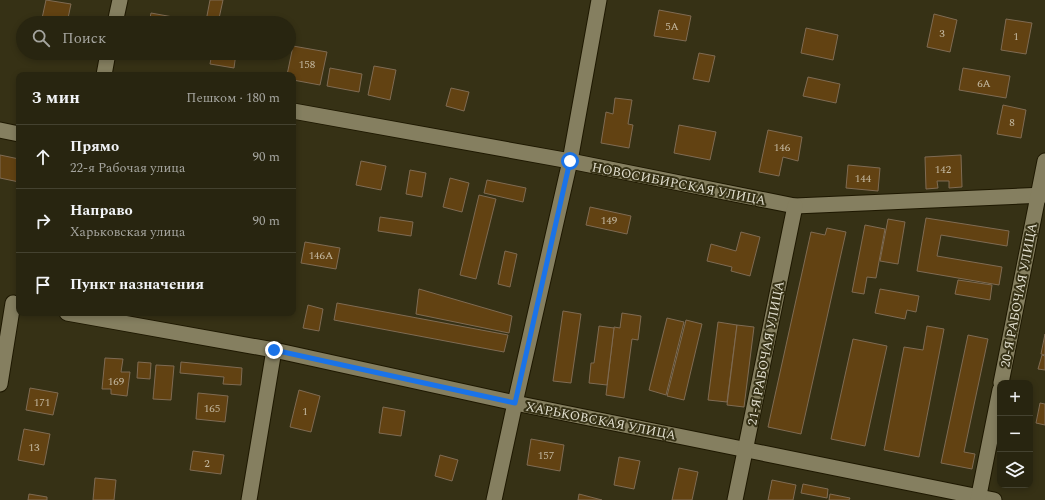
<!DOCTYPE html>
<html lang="ru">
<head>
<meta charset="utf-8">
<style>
	:root { --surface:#282510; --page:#302d19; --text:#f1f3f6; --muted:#a5a59f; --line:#444230 }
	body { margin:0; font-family:Spectral,serif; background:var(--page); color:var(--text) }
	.controls { position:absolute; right:12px; bottom:12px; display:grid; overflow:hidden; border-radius:8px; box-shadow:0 2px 6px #0003 }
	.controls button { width:36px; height:36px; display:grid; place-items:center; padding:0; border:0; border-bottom:1px solid var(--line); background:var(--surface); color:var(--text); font:20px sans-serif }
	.stop { position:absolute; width:12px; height:12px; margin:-9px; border:3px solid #1a73e8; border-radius:50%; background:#fff }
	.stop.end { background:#1a73e8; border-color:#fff; box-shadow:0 1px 4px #0008 }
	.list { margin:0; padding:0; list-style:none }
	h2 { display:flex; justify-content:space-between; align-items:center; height:52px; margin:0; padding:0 16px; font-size:17px }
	h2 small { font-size:13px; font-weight:400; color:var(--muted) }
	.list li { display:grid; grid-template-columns:26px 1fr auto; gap:12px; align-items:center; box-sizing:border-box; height:64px; padding:0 16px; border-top:1px solid var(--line) }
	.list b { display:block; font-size:15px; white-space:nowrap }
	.list p { margin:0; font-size:13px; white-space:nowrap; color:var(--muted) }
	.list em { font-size:13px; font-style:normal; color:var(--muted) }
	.icon { flex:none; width:22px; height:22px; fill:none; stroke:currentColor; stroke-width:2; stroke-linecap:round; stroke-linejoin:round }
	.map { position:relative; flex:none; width:1045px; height:500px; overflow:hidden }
	.search { position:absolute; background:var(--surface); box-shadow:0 2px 6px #0003; left:16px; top:16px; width:280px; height:44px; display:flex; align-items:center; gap:10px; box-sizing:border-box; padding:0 14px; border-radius:22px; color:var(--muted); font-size:15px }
	.panel { position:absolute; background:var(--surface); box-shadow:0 2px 6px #0003; left:16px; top:72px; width:280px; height:244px; border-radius:8px }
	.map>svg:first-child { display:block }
	.building { fill:#624212; stroke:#7f6b53 }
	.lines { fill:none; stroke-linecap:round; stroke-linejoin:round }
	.street-casing { stroke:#1e1800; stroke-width:17 }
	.street { stroke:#857f60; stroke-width:15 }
	.route { stroke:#1a73e8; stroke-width:5 }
	.labels { text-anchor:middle; stroke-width:4; stroke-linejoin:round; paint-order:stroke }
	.number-label { font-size:11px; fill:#c3b8a0 }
	.street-label { font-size:13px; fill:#e3e0d0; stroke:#363115 }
</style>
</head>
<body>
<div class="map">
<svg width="1045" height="500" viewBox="0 0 1045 500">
	<rect width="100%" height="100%" fill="#363115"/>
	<g class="building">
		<path d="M46 0 71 4 67 23H41Z"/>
		<path d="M210 0H223L218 23 206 21Z"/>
		<path d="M659 10 691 16 686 41 654 36Z"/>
		<path d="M151 13 173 17 172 23H149Z"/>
		<path d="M934 14 957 20 950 52 927 47Z"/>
		<path d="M1006 19 1032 23 1026 54 1001 50Z"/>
		<path d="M806 28 838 35 833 60 801 53Z"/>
		<path d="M293 46 327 52 320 85 293 80V75H287Z"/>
		<path d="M212 53H236L234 68 210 64Z"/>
		<path d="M699 53 715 56 709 82 693 79Z"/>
		<path d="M374 66 396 70 390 100 368 95Z"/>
		<path d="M330 68 362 74 359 92 327 86Z"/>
		<path d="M963 68 1010 76 1006 98 959 90Z"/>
		<path d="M808 77 840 84 836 103 803 96Z"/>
		<path d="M451 88 469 92 464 111 446 106Z"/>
		<path d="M615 98 632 100 628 124 633 125 629 148 601 143 606 112 613 114Z"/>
		<path d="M1003 105 1026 110 1021 138 997 134Z"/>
		<path d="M679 125 716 132 710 160 674 153Z"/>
		<path d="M768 130 802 137 798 161 783 157 779 176 759 172Z"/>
		<path d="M0 155 19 159V182L0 178Z"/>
		<path d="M961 155 962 187 949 188V181H937L938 188 926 189 925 157Z"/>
		<path d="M361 161 386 166 381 190 356 185Z"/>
		<path d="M848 165 880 168 878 191 846 188Z"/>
		<path d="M410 170 426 173 422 197 406 194Z"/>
		<path d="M450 178 469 183 462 212 443 207Z"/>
		<path d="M487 180 526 188 523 202 484 193Z"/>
		<path d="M479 195 496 199 476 279 460 275Z"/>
		<path d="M590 207 631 216 627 234 586 225Z"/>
		<path d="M380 217 413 222 411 236 378 231Z"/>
		<path d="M926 218 1009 231 1007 246 941 235 937 256 1002 267 999 285 917 271Z"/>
		<path d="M888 219 905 222 898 264 880 261Z"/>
		<path d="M865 225 885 229 876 278 867 277 864 294 852 292Z"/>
		<path d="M827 228 846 232 801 434 768 427 811 232 825 235Z"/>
		<path d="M741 232 760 237 750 276 731 271 732 267 707 261 711 244 736 251Z"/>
		<path d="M305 242 340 248 336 269 301 263Z"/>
		<path d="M505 251 517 254 510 287 498 284Z"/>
		<path d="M958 280 992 285 990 300 955 294Z"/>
		<path d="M419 289 512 316 509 333 416 314Z"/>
		<path d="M880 289 919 296 916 312 907 310 905 319 875 313Z"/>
		<path d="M337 303 508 335 504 352 334 320Z"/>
		<path d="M308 305 323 309 319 331 303 328Z"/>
		<path d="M563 311 581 314 571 383 553 381Z"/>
		<path d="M622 313 641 316 638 340 632 339 624 398 606 395 614 327 620 328Z"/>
		<path d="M667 318 684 322 666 395 649 390Z"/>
		<path d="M686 320 702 324 684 400 667 396Z"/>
		<path d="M718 322 737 325 727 402 708 400Z"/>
		<path d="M737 325 754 327 744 407 727 405Z"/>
		<path d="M599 326 614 328 607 385 589 383 591 363H594Z"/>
		<path d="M927 326 944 329 919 457 884 450 904 347 923 350Z"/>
		<path d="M1045 334V355L1041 354Z"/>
		<path d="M968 335 988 339 964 452 975 454 972 469 941 463Z"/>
		<path d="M853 339 887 346 865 446 831 439Z"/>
		<path d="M1042 355 1045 356V370L1038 369Z"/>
		<path d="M105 358 123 359 121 372H130L127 396 111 394V389H102Z"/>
		<path d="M138 362 151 363 150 379 137 378Z"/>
		<path d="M181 362 242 368 241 385 223 384 224 377 180 373Z"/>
		<path d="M156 365 174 366 171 400 153 399Z"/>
		<path d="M30 388 58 393 53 415 26 410Z"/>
		<path d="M299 390 320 396 311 432 290 427Z"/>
		<path d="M198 393 228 396 225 422 196 419Z"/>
		<path d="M1040 403 1045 404V425L1036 423Z"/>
		<path d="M383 407 405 411 401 436 379 433Z"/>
		<path d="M24 429 50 434 44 465 18 460Z"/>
		<path d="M531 439 564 445 560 471 527 465Z"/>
		<path d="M193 451 224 455 221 474 190 470Z"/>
		<path d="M440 455 458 460 452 481 435 476Z"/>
		<path d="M619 457 640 461 634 489 614 485Z"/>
		<path d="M679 468 698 472 692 500H672Z"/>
		<path d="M95 478 116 480 114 500H93Z"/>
		<path d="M772 480 796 485 793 500H768Z"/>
		<path d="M803 484 828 489 827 498 801 493Z"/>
		<path d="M29 494 47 497V500H28Z"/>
		<path d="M579 494 602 500H578Z"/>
		<path d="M830 494 850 498 849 500H829Z"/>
	</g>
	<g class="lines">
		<defs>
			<g id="street">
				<path d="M115 23 120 0"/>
				<path d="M104 75 108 53"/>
				<path d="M293 111 570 161 795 206 1045 195"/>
				<path d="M0 130 19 134"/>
				<path d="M67 313 274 350 515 403 994 500"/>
				<path d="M1001 383 1045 161"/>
				<path d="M0 384 13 303"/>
				<path d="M249 500 274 350"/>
				<path d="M494 500 515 403 570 161 599 0"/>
				<path d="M735 500 795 206"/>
				<path d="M978 500 1000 390"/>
			</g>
		</defs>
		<use href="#street" class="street-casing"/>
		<use href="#street" class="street"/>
	</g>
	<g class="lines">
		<path class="route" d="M274 350 515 403 570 161"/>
	</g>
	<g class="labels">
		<g class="number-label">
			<text x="672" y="30">5А</text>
			<text x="942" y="37">3</text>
			<text x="1016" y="40">1</text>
			<text x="307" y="68">158</text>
			<text x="984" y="87">6А</text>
			<text x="1012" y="126">8</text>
			<text x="782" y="151">146</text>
			<text x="943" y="173">142</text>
			<text x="863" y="182">144</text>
			<text x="609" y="224">149</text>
			<text x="321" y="259">146А</text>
			<text x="116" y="385">169</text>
			<text x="42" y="406">171</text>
			<text x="212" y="412">165</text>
			<text x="305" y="415">1</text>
			<text x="34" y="451">13</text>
			<text x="546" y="459">157</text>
			<text x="207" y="467">2</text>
		</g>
		<g class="street-label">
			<text transform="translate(679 183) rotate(11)" y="5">НОВОСИБИРСКАЯ УЛИЦА</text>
			<text transform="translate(1018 295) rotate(-79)" y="5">20-Я РАБОЧАЯ УЛИЦА</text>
			<text transform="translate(765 353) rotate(-79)" y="5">21-Я РАБОЧАЯ УЛИЦА</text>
			<text transform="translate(601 420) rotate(11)" y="5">ХАРЬКОВСКАЯ УЛИЦА</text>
		</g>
	</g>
</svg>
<div class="controls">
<button>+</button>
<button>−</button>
<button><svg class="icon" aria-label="layers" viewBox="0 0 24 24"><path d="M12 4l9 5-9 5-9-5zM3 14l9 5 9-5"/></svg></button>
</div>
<div class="stop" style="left:570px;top:161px"></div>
<div class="stop end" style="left:274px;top:350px"></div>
<div class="search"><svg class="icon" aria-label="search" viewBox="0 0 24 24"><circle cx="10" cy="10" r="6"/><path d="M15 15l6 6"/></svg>Поиск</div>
<section class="panel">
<h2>3 мин<small>Пешком · 180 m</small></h2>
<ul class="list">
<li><svg class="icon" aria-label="ahead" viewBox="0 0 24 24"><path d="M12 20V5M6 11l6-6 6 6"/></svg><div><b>Прямо</b><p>22-я Рабочая улица</p></div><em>90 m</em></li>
<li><svg class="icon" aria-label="right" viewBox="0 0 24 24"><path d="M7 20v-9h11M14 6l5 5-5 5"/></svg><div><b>Направо</b><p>Харьковская улица</p></div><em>90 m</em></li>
<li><svg class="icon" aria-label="arrive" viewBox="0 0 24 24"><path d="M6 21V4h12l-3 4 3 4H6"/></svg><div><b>Пункт назначения</b></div></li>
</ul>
</section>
</div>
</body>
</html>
